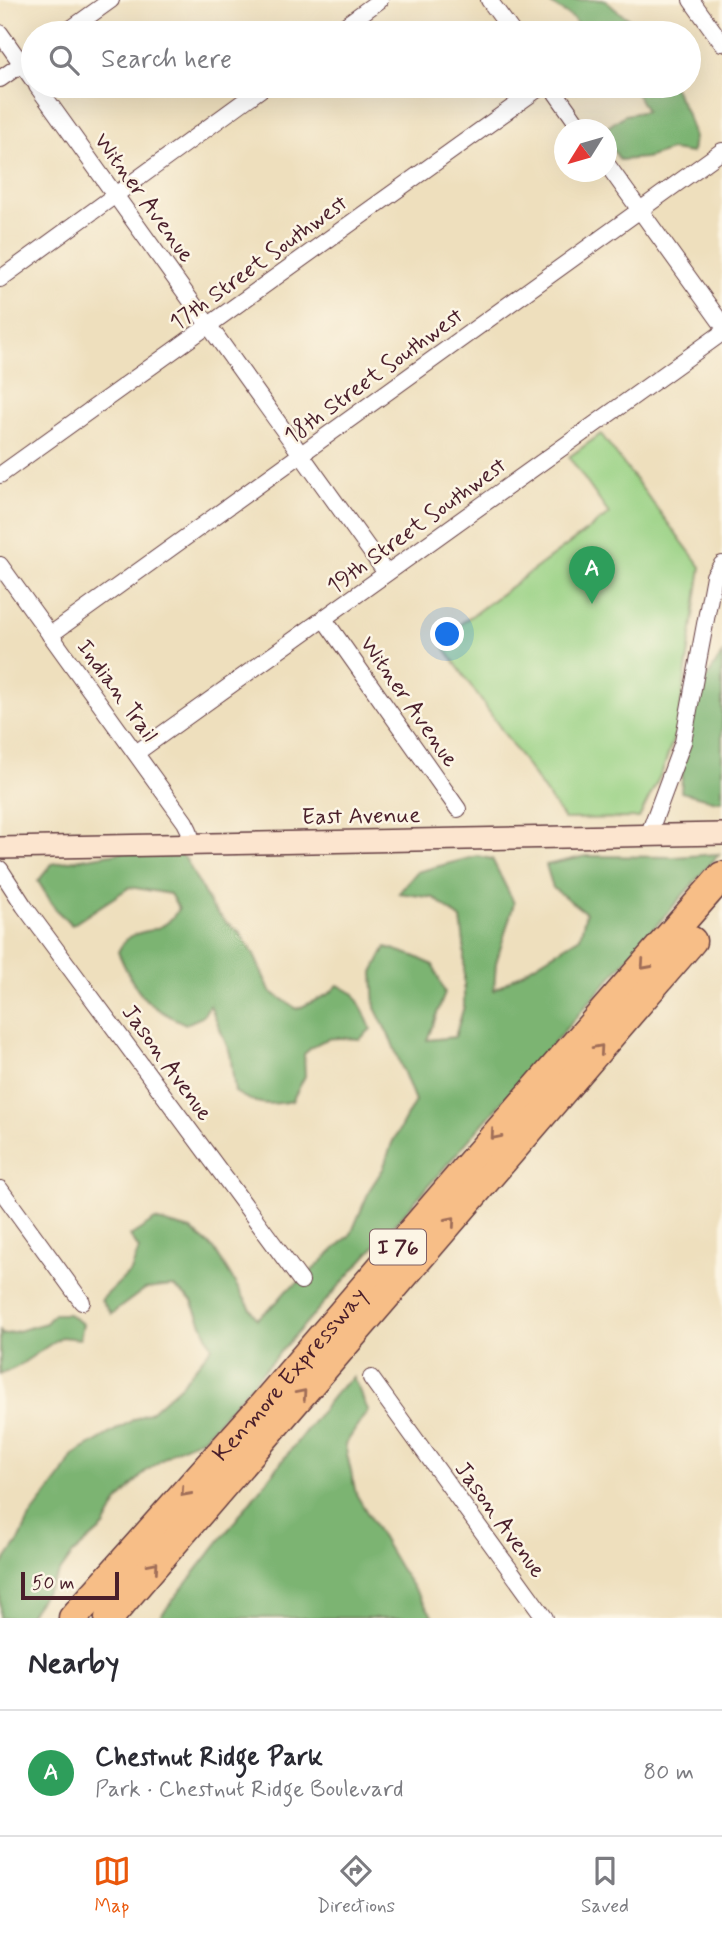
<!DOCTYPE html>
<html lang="en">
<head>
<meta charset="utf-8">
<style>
	:root { --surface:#fff; --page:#f2f2f3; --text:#2b2b33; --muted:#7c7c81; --line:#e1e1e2; --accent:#ea580c }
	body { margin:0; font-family:Mynerve,sans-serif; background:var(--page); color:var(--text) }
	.compass { position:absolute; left:554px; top:119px; width:63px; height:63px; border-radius:50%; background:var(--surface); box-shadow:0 7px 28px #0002; rotate:233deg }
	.scale { position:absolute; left:21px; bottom:18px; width:98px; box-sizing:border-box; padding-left:7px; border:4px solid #4a1f2b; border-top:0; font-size:19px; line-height:24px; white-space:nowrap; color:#4a1f2b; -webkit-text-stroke:5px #fcf5e5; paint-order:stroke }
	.you { position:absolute; left:448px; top:635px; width:24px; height:24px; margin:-18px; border:5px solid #fff; border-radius:50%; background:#1a73e8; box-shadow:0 0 0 10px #1a73e833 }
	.badge { display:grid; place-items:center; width:46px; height:46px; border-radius:50%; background:var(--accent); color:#fff; font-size:23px; font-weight:700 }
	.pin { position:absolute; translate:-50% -58px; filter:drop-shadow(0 2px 4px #0008) }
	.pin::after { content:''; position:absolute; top:37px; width:24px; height:21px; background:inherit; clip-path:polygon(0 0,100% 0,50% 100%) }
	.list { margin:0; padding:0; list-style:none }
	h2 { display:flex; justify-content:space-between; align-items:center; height:91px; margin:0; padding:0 28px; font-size:30px }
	h2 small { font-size:23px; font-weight:400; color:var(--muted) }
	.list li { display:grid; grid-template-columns:46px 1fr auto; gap:21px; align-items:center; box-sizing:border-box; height:126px; padding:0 28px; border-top:2px solid var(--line) }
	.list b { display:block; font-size:26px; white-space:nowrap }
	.list p { margin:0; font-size:23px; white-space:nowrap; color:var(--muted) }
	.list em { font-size:23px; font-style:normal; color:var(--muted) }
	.icon { flex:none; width:38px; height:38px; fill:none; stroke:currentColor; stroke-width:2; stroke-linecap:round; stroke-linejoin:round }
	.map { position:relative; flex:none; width:722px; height:1618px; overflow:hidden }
	.search { position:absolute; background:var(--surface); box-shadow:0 7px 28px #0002; left:21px; right:21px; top:21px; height:77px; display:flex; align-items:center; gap:18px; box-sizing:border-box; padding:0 24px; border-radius:38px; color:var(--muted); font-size:26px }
	.sheet { height:217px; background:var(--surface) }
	nav { display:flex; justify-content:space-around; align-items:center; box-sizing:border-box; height:98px; border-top:2px solid var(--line); background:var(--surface); font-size:19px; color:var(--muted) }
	nav a { display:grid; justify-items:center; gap:4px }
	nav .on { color:var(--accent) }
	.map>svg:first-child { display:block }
	.green { fill:#9ad285; stroke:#727858; stroke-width:2 }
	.forest { fill:#7bb472; stroke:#626a4e; stroke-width:2 }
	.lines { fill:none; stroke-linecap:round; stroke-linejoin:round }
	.street-casing { stroke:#633c41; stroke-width:18 }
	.secondary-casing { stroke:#633c41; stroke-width:24 }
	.highway-casing { stroke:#633c41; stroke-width:31 }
	.street { stroke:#fff; stroke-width:16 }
	.secondary { stroke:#fce5cf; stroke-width:21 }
	.highway { stroke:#f7be87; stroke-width:28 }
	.oneway { stroke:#a06e59 }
	.labels { text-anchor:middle; stroke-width:5; stroke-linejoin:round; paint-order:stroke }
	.shield { fill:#fcf5e5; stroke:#7f5f63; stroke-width:2 }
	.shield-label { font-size:21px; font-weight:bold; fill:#4a1f2b }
	.street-label { font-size:23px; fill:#4a1f2b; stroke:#fcf5e5 }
</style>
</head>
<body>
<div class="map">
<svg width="722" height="1618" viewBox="0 0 722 1618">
	<rect width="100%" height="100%" fill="#fcf5e5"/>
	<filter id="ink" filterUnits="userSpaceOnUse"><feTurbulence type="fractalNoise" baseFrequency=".0143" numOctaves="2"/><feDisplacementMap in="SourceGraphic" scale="14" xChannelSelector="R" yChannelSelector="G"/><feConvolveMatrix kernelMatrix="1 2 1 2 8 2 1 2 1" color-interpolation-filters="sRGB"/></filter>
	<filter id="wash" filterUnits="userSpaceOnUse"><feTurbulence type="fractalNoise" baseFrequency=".00686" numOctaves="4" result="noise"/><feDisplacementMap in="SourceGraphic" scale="28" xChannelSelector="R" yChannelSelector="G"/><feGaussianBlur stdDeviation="1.57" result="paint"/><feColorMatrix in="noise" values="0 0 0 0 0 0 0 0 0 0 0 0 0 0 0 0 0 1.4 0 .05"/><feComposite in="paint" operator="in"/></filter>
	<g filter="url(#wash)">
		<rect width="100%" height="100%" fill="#eedfbd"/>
		<path class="green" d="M601 434 701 567 678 726 662 772 639 818 564 819 439 640 609 514 569 457Z"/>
		<g class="forest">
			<path d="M545 0H606C617 15 636 20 649 33H581L574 19Z"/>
			<path d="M632 86H673L686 112 694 136 692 153 671 150 646 158 620 160 607 141 606 130 605 129 625 115 646 111Z"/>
			<path d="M722 654V800L716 801 681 792 686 725 704 682Z"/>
			<path d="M129 851H174L185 858 211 906 224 920 240 933 254 955 270 991 297 1009 329 994 338 985 354 994 364 1012 371 1029 360 1039C334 1037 324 1035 304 1054L305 1076 292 1101C269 1106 255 1105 235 1092L230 1053 210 1005 202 1017 186 1024C143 1005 137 994 118 952 130 925 150 937 168 922 172 918 176 913 179 909L170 894 130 887 72 925 56 910 38 881 52 864Z"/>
			<path d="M719 854 409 1208 204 1437 174 1451 145 1472 118 1501 104 1527 72 1555 27 1618H0V1568L19 1541 30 1517 63 1473 73 1455 133 1420 151 1412 181 1385 212 1347 192 1301 173 1286 145 1289 111 1314 101 1300 131 1271 139 1249 130 1236 155 1220 191 1230 214 1249 257 1319 275 1304 287 1290 301 1281 351 1234 370 1189 383 1169 392 1143 415 1101 391 1040 375 1008 373 972 386 947 414 956 433 965 445 993 427 1040 455 1037 464 1006V944L461 919 434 898 399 893 417 872 477 856 492 859 514 903 496 963 494 990 580 937 586 913 553 888 546 865 587 856 674 857Z"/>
			<path d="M54 1314H68L83 1324 80 1339 61 1337 17 1367 0 1375V1331L3 1335 46 1323Z"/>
			<path d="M353 1377 368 1410 345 1445 356 1494 399 1567 434 1618H159L337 1391Z"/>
		</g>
	</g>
	<g filter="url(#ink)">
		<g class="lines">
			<defs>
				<g id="street">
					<path d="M489 0 513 33"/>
					<path d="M691 0 722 43"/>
					<path d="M0 33 33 80"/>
					<path d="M65 33 111 0"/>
					<path d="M335 33 380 0"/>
					<path d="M0 79 33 56"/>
					<path d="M37 86 386 573"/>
					<path d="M551 86 582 130"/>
					<path d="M606 163 722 324"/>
					<path d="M0 279 265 86"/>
					<path d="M0 475 542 86"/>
					<path d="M0 565 185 822 189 830 192 844"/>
					<path d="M324 619 458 809"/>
					<path d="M50 635 722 151"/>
					<path d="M136 753 722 333"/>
					<path d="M648 836 683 742 714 576 722 564"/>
					<path d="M0 869 24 906 301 1281"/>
					<path d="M0 1189 82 1302"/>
					<path d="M371 1378 545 1618"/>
				</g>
				<path id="secondary" d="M0 848 722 834"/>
				<g id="highway">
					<path id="s1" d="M73 1618 263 1405 468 1166 722 876"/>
					<path d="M109 1618 692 941"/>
				</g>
			</defs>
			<use href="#street" class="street-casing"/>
			<use href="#secondary" class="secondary-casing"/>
			<use href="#highway" class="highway-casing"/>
			<use href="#street" class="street"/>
			<use href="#secondary" class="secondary"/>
			<use href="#highway" class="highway"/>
		</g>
		<defs><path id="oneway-chevron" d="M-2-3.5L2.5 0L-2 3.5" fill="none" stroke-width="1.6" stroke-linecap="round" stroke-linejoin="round" transform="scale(1.75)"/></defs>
		<g class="oneway">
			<use href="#oneway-chevron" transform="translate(645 965) rotate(132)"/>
			<use href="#oneway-chevron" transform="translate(599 1049) rotate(-49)"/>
			<use href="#oneway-chevron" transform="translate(495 1135) rotate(131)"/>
			<use href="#oneway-chevron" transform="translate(451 1221) rotate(-49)"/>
			<use href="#oneway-chevron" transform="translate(302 1394) rotate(-49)"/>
			<use href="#oneway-chevron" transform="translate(185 1492) rotate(132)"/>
			<use href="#oneway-chevron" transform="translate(154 1566) rotate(-49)"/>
		</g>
	</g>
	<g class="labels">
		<rect class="shield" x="370" y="1229.5" width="56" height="35" rx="5"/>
		<g class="shield-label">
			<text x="398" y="1254">I 76</text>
		</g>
		<g class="street-label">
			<text transform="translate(145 197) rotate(54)" y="8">Witner Avenue</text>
			<text transform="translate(258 262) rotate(-36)" y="8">17th Street Southwest</text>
			<text transform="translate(373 375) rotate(-36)" y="8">18th Street Southwest</text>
			<text transform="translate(416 525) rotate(-36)" y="8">19th Street Southwest</text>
			<text transform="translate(118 690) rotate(54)" y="8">Indian Trail</text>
			<text transform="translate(410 701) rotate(55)" y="8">Witner Avenue</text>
			<text transform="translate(361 815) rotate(-1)" y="8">East Avenue</text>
			<text transform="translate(168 1062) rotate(54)" y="8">Jason Avenue</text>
			<text dy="8" stroke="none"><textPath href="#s1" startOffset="326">Kenmore Expressway</textPath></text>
			<text transform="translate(501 1519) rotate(54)" y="8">Jason Avenue</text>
		</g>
	</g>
</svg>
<svg class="compass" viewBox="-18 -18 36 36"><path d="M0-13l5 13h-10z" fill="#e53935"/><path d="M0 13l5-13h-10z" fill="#7c7c81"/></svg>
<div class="scale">50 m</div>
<div class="you"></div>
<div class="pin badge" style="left:592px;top:604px;background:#2e9e5b">A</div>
<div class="search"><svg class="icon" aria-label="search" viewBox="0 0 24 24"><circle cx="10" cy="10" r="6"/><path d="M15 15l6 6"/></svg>Search here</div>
</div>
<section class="sheet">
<h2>Nearby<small></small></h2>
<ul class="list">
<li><span class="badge" style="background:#2e9e5b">A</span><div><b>Chestnut Ridge Park</b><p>Park · Chestnut Ridge Boulevard</p></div><em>80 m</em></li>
</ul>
</section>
<nav>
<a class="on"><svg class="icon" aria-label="map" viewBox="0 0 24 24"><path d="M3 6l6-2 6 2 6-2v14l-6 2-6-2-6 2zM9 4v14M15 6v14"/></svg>Map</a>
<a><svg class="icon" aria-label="directions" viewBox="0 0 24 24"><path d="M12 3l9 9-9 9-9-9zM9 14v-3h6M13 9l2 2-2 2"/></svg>Directions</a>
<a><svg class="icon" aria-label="saved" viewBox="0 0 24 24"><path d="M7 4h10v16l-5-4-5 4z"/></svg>Saved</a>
</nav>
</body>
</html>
